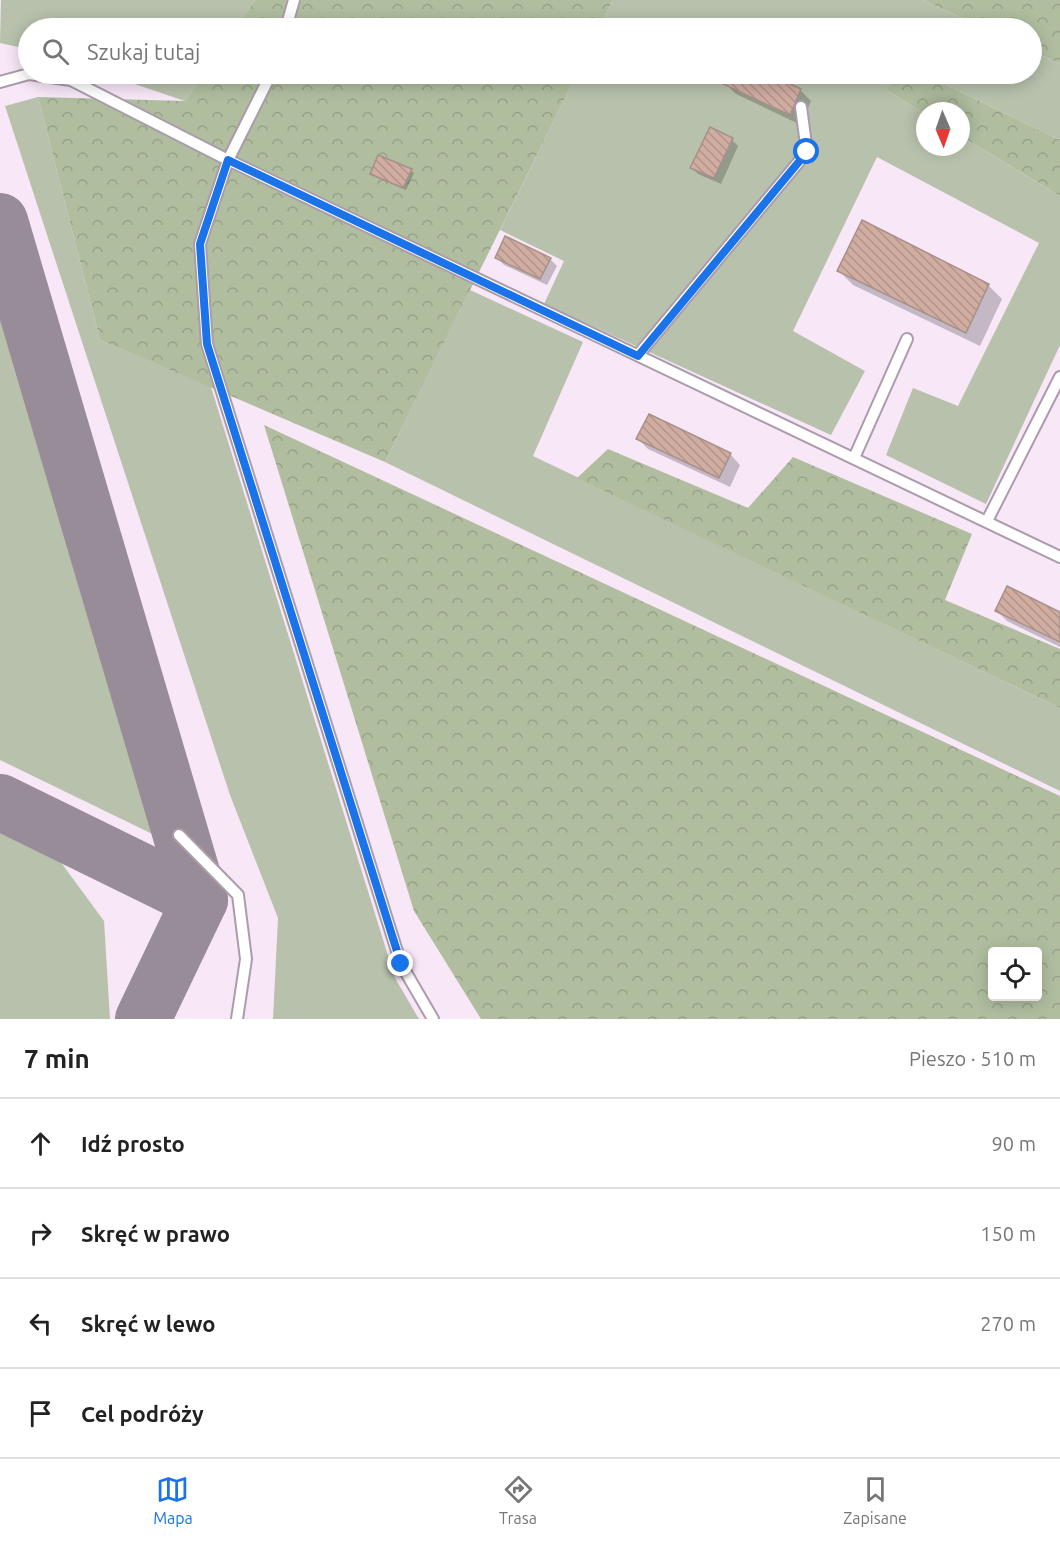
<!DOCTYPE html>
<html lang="pl">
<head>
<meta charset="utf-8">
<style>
	:root { --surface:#fff; --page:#f2f2f2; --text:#222; --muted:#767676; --line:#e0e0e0; --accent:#1a73e8 }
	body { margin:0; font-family:Ubuntu,sans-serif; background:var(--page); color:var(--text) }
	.controls { position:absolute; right:18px; bottom:18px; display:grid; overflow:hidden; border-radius:6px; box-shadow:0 3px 15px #0003 }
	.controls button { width:54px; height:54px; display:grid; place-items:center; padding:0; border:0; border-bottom:2px solid var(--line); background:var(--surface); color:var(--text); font:30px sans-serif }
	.compass { position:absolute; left:916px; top:102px; width:54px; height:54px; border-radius:50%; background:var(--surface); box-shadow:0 3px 15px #0003; rotate:178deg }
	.stop { position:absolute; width:18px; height:18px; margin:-14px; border:4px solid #1a73e8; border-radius:50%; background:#fff }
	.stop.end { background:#1a73e8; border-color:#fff; box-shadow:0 2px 6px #0008 }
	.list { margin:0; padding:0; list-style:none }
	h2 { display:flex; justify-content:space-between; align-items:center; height:78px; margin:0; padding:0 24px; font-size:26px }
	h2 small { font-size:20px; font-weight:400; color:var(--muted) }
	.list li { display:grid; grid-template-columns:39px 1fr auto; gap:18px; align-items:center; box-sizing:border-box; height:90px; padding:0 24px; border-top:2px solid var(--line) }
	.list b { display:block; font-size:22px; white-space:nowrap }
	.list em { font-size:20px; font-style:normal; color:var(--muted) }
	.icon { flex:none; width:33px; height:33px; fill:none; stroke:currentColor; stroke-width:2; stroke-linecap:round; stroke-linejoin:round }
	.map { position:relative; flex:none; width:1060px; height:1019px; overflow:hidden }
	.search { position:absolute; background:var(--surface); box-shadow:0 3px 15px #0003; left:18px; right:18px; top:18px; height:66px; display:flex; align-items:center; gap:15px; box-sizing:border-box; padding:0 21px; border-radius:33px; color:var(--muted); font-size:22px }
	.sheet { height:438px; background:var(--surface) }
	nav { display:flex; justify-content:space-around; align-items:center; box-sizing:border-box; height:84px; border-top:2px solid var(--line); background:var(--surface); font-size:16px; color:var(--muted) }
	nav a { display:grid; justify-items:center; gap:3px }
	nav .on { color:var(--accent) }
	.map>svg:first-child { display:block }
	.grass { fill:#b7c1ac }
	.forest { fill:url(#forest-crowns); fill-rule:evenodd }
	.shadow { fill:#0003 }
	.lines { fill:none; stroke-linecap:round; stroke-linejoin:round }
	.taxiway { stroke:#978c97; stroke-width:56 }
	.building { fill:url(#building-back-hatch); stroke:#a6918a; stroke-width:1.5 }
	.service-casing { stroke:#ab9cab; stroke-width:14 }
	.service { stroke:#fff; stroke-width:10 }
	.route { stroke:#1a73e8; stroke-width:8 }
</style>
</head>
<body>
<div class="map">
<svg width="1060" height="1019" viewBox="0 0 1060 1019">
	<defs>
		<pattern id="forest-crowns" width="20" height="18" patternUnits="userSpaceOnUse" patternTransform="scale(1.5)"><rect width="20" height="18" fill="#b0be9f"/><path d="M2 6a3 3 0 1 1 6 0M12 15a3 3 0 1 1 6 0" fill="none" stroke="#97a288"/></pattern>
		<pattern id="building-back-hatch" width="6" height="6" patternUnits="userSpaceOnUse" patternTransform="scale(1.5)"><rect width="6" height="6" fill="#d0aca1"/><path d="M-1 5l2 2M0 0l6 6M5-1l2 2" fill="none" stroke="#b2938a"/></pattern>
	</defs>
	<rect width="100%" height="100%" fill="#f7e7f7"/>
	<g class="grass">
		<path d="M1 0H255L235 28H28V49L0 43Z"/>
		<path d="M613 0H923L984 28H599Z"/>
		<path d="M1032 51 1060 64V140L924 74H1032Z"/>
		<path d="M105 74H204L185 101Z"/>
		<path d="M577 74H896L886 90 925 114V147H961V136L1060 196V345L986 504 886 455 913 388 958 406 1039 243 877 157 793 331 865 371 831 435 544 304 564 261 500 230Z"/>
		<path d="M38 97 100 340 211 387 395 978 419 1019H273L278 918 230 795 5 106Z"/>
		<path d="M0 280 173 844 0 760Z"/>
		<path d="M470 290 583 342 533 456 1060 708V791L385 462Z"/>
		<path d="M0 827 54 853 104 921 110 1019H0Z"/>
	</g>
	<g class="forest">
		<path d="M255 0H613L599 28H235Z"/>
		<path d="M923 0H1060V64L1032 51V28H984Z"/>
		<path d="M204 74H577L385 462 100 340 38 97 185 101Z"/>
		<path d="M896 74H924L1060 140V196L961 136V111H925V114L886 90Z"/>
		<path d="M264 425 1060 796V1019H481L414 911ZM992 951H1038V996H992Z"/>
		<path d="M608 449 748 508 793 457 972 534 945 600 1060 649V708L577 478Z"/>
	</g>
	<g class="shadow">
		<path d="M730 74H765L800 90 811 101 801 125 736 94 725 83Z"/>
		<path d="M732 140 738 146 721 184 698 174 691 167Z"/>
		<path d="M411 171 414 173 406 190 371 173Z"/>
		<path d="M497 258 550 259 557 266 547 285 504 265Z"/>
		<path d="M839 271 988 285 1002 299 980 346 853 285Z"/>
		<path d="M638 439 730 454 740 465 730 487 648 449Z"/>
		<path d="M997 611 1060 614V647L1007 621Z"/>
	</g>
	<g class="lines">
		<g class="taxiway">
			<path d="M0 221 200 900 143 1019"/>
			<path d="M0 802 200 900"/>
		</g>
	</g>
	<g class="building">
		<path d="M728 74H768L801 89 790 115 723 84Z"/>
		<path d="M710 127 733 138 714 178 690 168Z"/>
		<path d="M378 155 412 169 403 188 370 174Z"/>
		<path d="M862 220 989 284 966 333 837 271Z"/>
		<path d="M505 236 551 258 540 279 495 258Z"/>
		<path d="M649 414 731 453 719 478 636 439Z"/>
		<path d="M1007 586 1060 612V642L995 611Z"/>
	</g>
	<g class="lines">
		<defs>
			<g id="service">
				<path d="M286 28 294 0"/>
				<path d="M271 74 228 160 1060 557"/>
				<path d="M0 82 29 74 71 80 228 160 200 244 207 344 401 964 433 1019"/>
				<path d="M638 355 807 152 801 107"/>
				<path d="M854 458 907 339"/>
				<path d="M987 521 1060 377"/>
				<path d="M179 835 238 895 246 959 237 1019"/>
			</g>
		</defs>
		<use href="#service" class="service-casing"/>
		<use href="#service" class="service"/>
	</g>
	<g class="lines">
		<path class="route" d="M401 964 207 344 200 244 228 160 638 356 807 152"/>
	</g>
</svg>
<div class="controls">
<button><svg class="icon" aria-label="locate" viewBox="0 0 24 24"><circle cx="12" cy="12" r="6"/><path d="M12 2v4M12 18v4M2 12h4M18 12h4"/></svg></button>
</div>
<svg class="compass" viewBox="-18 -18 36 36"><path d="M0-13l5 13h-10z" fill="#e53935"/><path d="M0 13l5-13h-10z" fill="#767676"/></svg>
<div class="stop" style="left:807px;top:152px"></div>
<div class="stop end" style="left:401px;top:964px"></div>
<div class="search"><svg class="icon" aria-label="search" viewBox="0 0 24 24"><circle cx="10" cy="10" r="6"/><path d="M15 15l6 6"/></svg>Szukaj tutaj</div>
</div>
<section class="sheet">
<h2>7 min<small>Pieszo · 510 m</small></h2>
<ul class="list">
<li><svg class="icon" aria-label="ahead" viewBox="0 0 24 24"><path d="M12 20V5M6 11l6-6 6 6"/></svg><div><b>Idź prosto</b></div><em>90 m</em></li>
<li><svg class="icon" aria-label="right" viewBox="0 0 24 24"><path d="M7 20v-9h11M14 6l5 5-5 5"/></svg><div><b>Skręć w prawo</b></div><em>150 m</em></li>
<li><svg class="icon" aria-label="left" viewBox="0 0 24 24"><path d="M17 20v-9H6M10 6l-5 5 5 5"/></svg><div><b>Skręć w lewo</b></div><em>270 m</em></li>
<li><svg class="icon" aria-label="arrive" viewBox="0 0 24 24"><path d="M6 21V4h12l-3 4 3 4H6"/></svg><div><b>Cel podróży</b></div></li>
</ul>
</section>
<nav>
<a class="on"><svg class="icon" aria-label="map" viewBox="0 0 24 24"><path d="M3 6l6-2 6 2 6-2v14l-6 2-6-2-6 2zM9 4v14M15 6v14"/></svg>Mapa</a>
<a><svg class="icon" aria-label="directions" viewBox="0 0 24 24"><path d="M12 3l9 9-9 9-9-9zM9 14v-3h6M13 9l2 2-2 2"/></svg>Trasa</a>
<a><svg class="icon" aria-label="saved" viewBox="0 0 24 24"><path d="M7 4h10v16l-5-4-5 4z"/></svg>Zapisane</a>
</nav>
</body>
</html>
